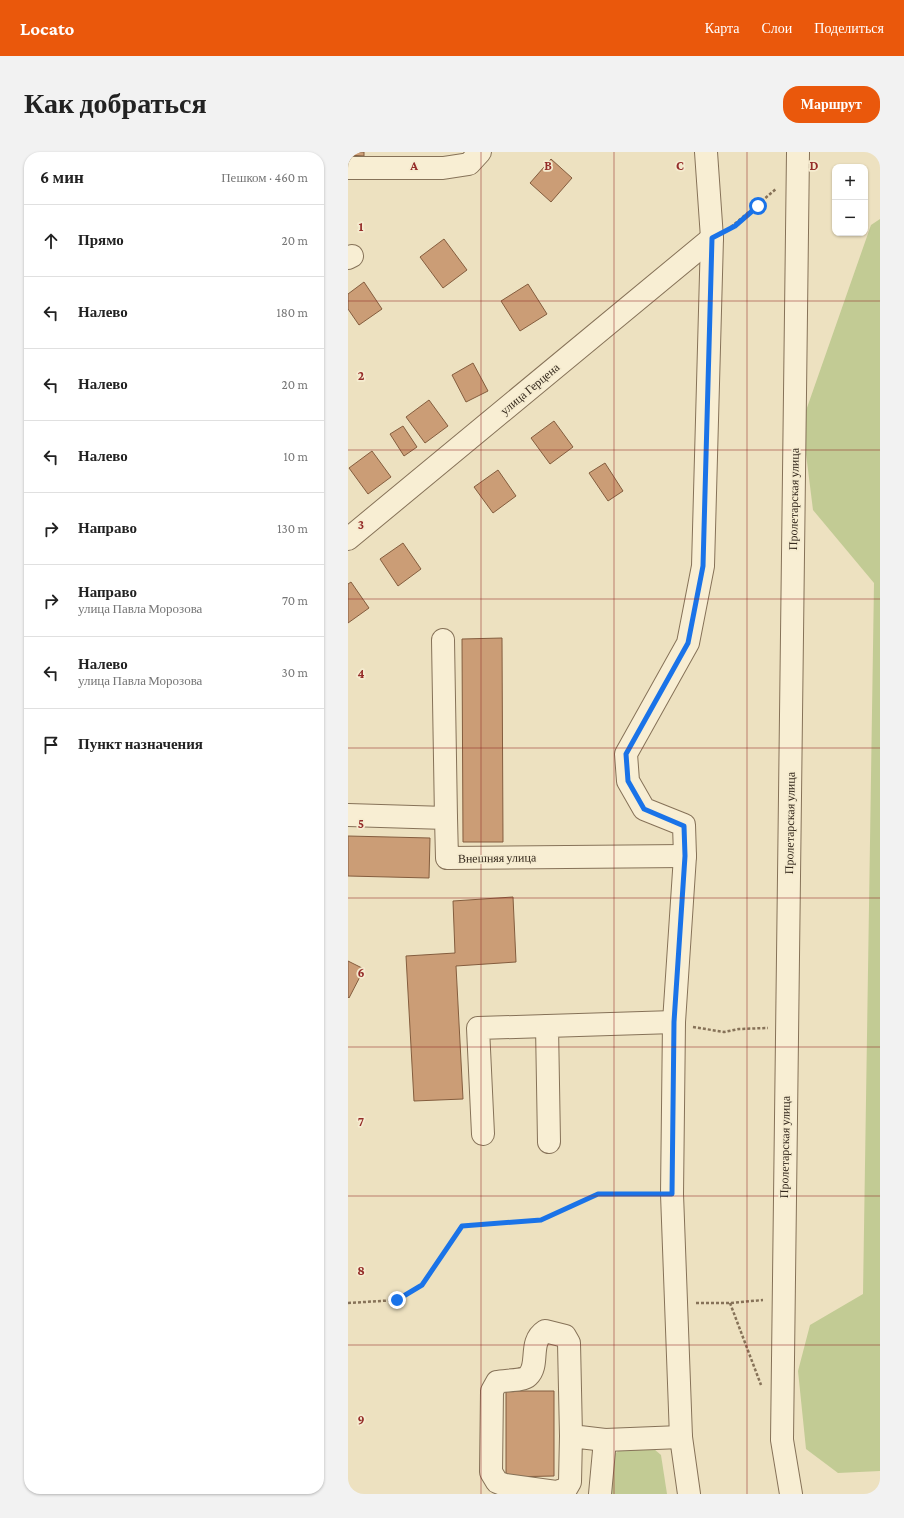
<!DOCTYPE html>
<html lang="ru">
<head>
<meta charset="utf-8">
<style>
	:root { --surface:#fff; --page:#f2f2f2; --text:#222; --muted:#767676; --line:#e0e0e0; --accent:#ea580c }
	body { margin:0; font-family:"Crimson Pro",serif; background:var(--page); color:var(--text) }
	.controls { position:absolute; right:12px; top:12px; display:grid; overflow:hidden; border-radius:8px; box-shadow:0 1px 3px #0004 }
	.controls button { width:36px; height:36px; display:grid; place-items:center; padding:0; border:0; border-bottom:1px solid var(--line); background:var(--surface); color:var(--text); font:20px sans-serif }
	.stop { position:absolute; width:12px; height:12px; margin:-9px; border:3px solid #1a73e8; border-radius:50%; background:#fff }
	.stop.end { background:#1a73e8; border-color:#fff; box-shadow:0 1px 4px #0008 }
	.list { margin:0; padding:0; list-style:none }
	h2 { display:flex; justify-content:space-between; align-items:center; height:52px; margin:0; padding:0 16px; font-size:17px }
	h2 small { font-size:13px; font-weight:400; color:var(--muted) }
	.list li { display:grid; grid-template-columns:26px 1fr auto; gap:12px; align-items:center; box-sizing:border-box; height:72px; padding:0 16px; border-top:1px solid var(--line) }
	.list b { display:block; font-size:15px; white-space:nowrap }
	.list p { margin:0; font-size:13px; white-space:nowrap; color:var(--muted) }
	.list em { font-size:13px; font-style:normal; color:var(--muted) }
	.icon { flex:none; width:22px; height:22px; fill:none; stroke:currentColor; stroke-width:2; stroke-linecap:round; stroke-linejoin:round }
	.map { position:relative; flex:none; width:532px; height:1342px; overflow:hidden; border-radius:16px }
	header { display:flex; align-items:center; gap:24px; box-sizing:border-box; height:56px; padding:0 20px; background:var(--accent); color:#fff }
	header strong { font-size:19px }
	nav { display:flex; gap:22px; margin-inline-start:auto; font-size:14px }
	.intro { display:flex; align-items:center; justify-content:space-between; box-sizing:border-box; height:96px; padding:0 24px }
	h1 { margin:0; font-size:28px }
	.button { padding:10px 18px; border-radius:16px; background:var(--accent); color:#fff; font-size:14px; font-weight:700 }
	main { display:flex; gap:24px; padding:0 24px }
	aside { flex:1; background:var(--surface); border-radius:16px; box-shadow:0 1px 3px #0004 }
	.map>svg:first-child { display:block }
	.green { fill:#c2cb94 }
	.building { fill:#cb9d76; stroke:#845d3e }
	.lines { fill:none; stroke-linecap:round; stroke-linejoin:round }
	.minor-casing { stroke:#867258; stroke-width:24 }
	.path { stroke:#867258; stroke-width:2.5; stroke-dasharray:3 2; stroke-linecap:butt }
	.minor { stroke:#f8eed3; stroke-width:22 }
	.route { stroke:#1a73e8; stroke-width:5 }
	.grid { fill:none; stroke:#942c29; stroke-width:1; stroke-opacity:0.55 }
	.labels { text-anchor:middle; stroke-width:3.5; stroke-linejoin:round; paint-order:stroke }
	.street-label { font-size:12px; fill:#35291d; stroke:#f5ebcf }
	.grid-label { font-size:13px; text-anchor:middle; font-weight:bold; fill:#942c29; stroke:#f5ebcf; stroke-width:3.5; stroke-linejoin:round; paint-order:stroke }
</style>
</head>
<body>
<header>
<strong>Locato</strong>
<nav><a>Карта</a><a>Слои</a><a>Поделиться</a></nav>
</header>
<div class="intro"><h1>Как добраться</h1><a class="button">Маршрут</a></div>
<main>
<aside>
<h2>6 мин<small>Пешком · 460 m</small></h2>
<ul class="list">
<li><svg class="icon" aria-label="ahead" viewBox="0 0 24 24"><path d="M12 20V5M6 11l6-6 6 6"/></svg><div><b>Прямо</b></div><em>20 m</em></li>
<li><svg class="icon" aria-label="left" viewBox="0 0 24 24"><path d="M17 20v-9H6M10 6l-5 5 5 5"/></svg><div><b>Налево</b></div><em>180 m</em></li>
<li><svg class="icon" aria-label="left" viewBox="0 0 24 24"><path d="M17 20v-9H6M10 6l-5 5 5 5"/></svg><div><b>Налево</b></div><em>20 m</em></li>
<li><svg class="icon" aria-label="left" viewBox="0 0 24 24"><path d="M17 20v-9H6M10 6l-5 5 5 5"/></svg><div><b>Налево</b></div><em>10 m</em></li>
<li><svg class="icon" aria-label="right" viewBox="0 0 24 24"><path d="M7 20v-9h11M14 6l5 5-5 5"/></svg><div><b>Направо</b></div><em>130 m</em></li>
<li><svg class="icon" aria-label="right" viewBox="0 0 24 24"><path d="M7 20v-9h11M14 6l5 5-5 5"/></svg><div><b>Направо</b><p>улица Павла Морозова</p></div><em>70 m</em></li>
<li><svg class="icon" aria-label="left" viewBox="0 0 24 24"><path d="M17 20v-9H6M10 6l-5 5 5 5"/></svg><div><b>Налево</b><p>улица Павла Морозова</p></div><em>30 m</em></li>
<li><svg class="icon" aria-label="arrive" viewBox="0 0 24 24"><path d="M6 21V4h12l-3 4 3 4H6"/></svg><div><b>Пункт назначения</b></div></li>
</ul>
</aside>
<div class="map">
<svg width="532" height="1342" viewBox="0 0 532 1342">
	<rect width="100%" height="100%" fill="#ede1c0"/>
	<g class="green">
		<path d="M532 67V1319L490 1321 458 1297 450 1219 462 1173 515 1142 526 431 465 358 454 270 523 73Z"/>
		<path d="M273 1296 306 1297 313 1303 319 1342H263L267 1302Z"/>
	</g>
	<g class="building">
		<path d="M0 0H16V4L0 3Z"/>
		<path d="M203 7 224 26 203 50 182 31Z"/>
		<path d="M96 87 119 118 95 136 72 105Z"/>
		<path d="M16 130 34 157 11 173 0 157V142Z"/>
		<path d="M180 132 199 162 172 179 153 149Z"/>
		<path d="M125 211 140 239 118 250 104 223Z"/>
		<path d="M81 248 100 274 77 291 58 265Z"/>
		<path d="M206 269 225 295 202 312 183 286Z"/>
		<path d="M55 274 69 295 56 304 42 282Z"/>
		<path d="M24 299 43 325 20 342 1 316Z"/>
		<path d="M257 311 275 339 260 349 241 321Z"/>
		<path d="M150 318 168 344 145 361 126 335Z"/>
		<path d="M55 391 73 417 50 434 32 407Z"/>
		<path d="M3 430 21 456 0 471V432Z"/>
		<path d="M154 486 155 690H115L114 487Z"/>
		<path d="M0 684 82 686 81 726 0 724Z"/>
		<path d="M165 745 168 810 108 814 115 947 66 949 58 804 107 801 105 749Z"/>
		<path d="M0 809 16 817 1 846 0 845Z"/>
		<path d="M158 1239H206V1324L158 1325Z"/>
	</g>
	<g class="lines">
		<defs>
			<g id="minor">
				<path d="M0 16H95L121 12 132 0"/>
				<path d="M0 106 4 104"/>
				<path d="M0 387 364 86"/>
				<path d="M95 488 98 666"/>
				<path d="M0 663 98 666 99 706 337 704"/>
				<path d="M135 982 130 876 199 874"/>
				<path d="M201 990 199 874 326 870"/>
				<path d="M223 1284 221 1191 217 1184 197 1179C180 1190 192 1213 180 1224 175 1229 157 1228 149 1230L144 1239 143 1320 149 1330 157 1333 208 1340 218 1337 222 1330 223 1284 257 1288 333 1285"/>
				<path d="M252 1342 257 1288"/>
				<path d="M341 1342 333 1285 324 1042 326 870 337 704 336 673 296 657 280 629 278 602 340 491 355 414 364 86 358 0"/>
				<path d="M443 1342 434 1288 450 0"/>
			</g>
		</defs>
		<use href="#minor" class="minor-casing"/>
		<g class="path">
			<path d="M383 75 428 37"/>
			<path d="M345 875 376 880 391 877 420 876"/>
			<path d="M0 1151 49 1148 74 1133 114 1074 193 1068 249 1042H304"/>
			<path d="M348 1151H382L415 1148"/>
			<path d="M382 1151 413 1233"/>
		</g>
		<use href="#minor" class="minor"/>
	</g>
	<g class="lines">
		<path class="route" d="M49 1148 74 1133 114 1074 193 1068 250 1042H324L326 870 337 704 336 674 296 657 280 629 278 602 340 491 355 414 364 86 387 74 410 54"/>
	</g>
	<path class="grid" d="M133 0V1342M266 0V1342M399 0V1342M0 149H532M0 298H532M0 447H532M0 596H532M0 746H532M0 895H532M0 1044H532M0 1193H532"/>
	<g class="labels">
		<g class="street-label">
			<text transform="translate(182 237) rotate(-40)" y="4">улица Герцена</text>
			<text transform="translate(446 347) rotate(-89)" y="4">Пролетарская улица</text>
			<text transform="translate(442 671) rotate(-89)" y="4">Пролетарская улица</text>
			<text transform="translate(149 706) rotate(-1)" y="4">Внешняя улица</text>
			<text transform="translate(437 995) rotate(-89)" y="4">Пролетарская улица</text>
		</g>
	</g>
	<g class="grid-label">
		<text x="66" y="18">A</text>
		<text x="200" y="18">B</text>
		<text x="332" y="18">C</text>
		<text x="466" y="18">D</text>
		<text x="13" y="79">1</text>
		<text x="13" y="228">2</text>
		<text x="13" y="377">3</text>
		<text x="13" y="526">4</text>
		<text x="13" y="676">5</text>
		<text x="13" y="825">6</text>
		<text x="13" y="974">7</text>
		<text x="13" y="1123">8</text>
		<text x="13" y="1272">9</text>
	</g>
</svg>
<div class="controls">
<button>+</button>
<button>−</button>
</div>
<div class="stop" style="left:410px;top:54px"></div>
<div class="stop end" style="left:49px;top:1148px"></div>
</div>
</main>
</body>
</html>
